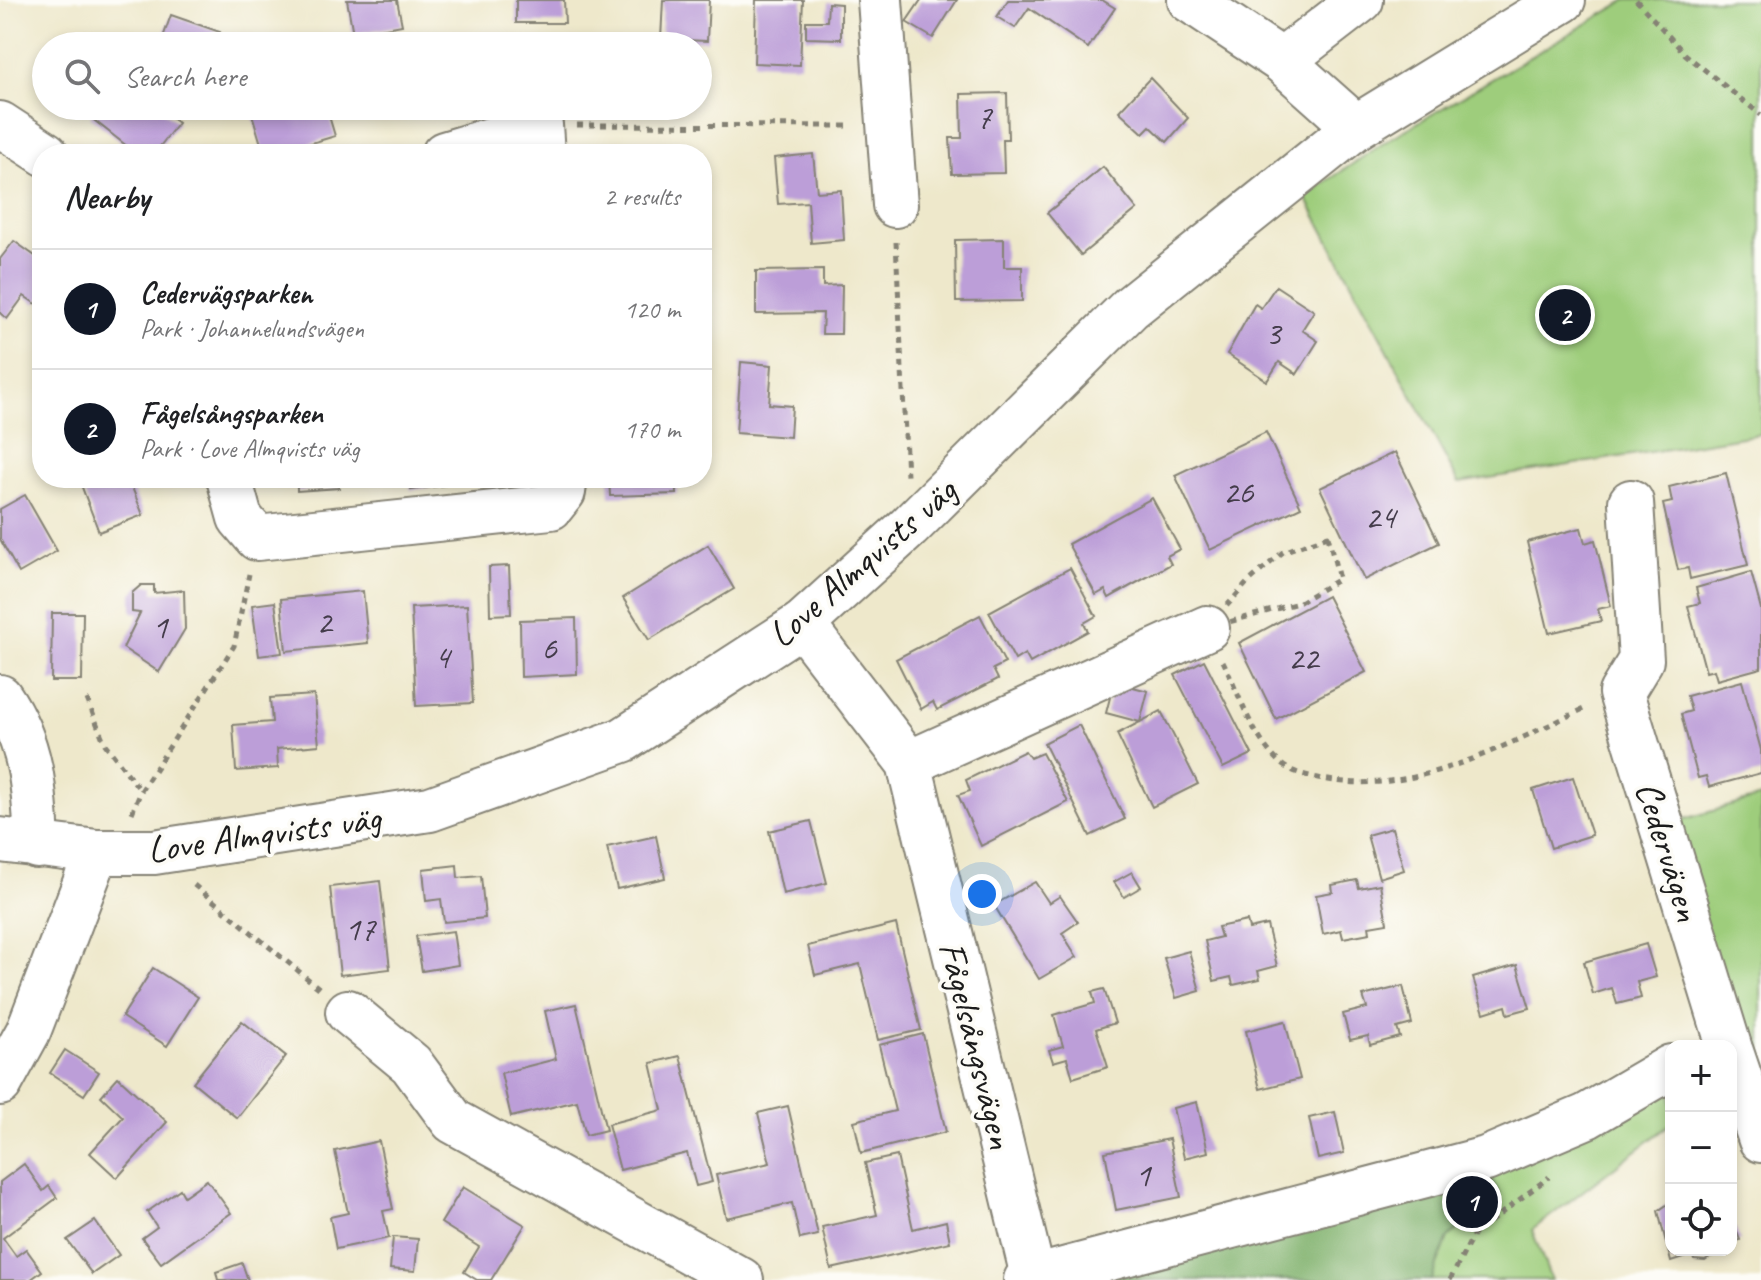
<!DOCTYPE html>
<html lang="en">
<head>
<meta charset="utf-8">
<style>
	:root { --surface:#fff; --page:#f6f6f6; --text:#202124; --muted:#757577; --line:#e0e0e0; --accent:#111827 }
	body { margin:0; font-family:Caveat,sans-serif; background:var(--page); color:var(--text) }
	.controls { position:absolute; right:24px; bottom:24px; display:grid; overflow:hidden; border-radius:16px; box-shadow:0 4px 12px #0003 }
	.controls button { width:72px; height:72px; display:grid; place-items:center; padding:0; border:0; border-bottom:2px solid var(--line); background:var(--surface); color:var(--text); font:40px sans-serif }
	.you { position:absolute; left:982px; top:894px; width:28px; height:28px; margin:-20px; border:6px solid #fff; border-radius:50%; background:#1a73e8; box-shadow:0 0 0 12px #1a73e833 }
	.badge { display:grid; place-items:center; width:52px; height:52px; border-radius:50%; background:var(--accent); color:#fff; font-size:26px; font-weight:700 }
	.pin { position:absolute; translate:-50% -50%; border:4px solid #fff; box-shadow:0 2px 8px #0006 }
	.list { margin:0; padding:0; list-style:none }
	h2 { display:flex; justify-content:space-between; align-items:center; height:104px; margin:0; padding:0 32px; font-size:34px }
	h2 small { font-size:26px; font-weight:400; color:var(--muted) }
	.list li { display:grid; grid-template-columns:52px 1fr auto; gap:24px; align-items:center; box-sizing:border-box; height:120px; padding:0 32px; border-top:2px solid var(--line) }
	.list b { display:block; font-size:30px; white-space:nowrap }
	.list p { margin:0; font-size:26px; white-space:nowrap; color:var(--muted) }
	.list em { font-size:26px; font-style:normal; color:var(--muted) }
	.icon { flex:none; width:44px; height:44px; fill:none; stroke:currentColor; stroke-width:2; stroke-linecap:round; stroke-linejoin:round }
	.map { position:relative; flex:none; width:1761px; height:1280px; overflow:hidden }
	.search { position:absolute; background:var(--surface); box-shadow:0 4px 12px #0003; left:32px; top:32px; width:680px; height:88px; display:flex; align-items:center; gap:20px; box-sizing:border-box; padding:0 28px; border-radius:44px; color:var(--muted); font-size:30px }
	.panel { position:absolute; background:var(--surface); box-shadow:0 4px 12px #0003; left:32px; top:144px; width:680px; height:344px; border-radius:32px }
	.map>svg:first-child { display:block }
	.green { fill:#9ecd7b; stroke:#5d744c; stroke-width:2 }
	.forest { fill:#7eb06b; stroke:#4d6644; stroke-width:2 }
	.building { fill:#bc9ed8 }
	.lines { fill:none; stroke-linecap:round; stroke-linejoin:round }
	.minor-casing { stroke:#858274; stroke-width:48 }
	.path { stroke:#858274; stroke-width:5; stroke-dasharray:6 6; stroke-linecap:butt }
	.minor { stroke:#fff; stroke-width:44 }
	.labels { text-anchor:middle; stroke-width:7; stroke-linejoin:round; paint-order:stroke }
	.number-label { font-size:34px; fill:#443c4b }
	.street-label { font-size:38px; fill:#1c1c1c; stroke:#fdfcf7 }
</style>
</head>
<body>
<div class="map">
<svg width="1761" height="1280" viewBox="0 0 1761 1280">
	<rect width="100%" height="100%" fill="#fdfcf7"/>
	<filter id="ink" filterUnits="userSpaceOnUse"><feTurbulence type="fractalNoise" baseFrequency=".0125" numOctaves="2"/><feDisplacementMap in="SourceGraphic" scale="16" xChannelSelector="R" yChannelSelector="G"/><feConvolveMatrix kernelMatrix="1 2 1 2 8 2 1 2 1" color-interpolation-filters="sRGB"/></filter>
	<filter id="wash" filterUnits="userSpaceOnUse"><feTurbulence type="fractalNoise" baseFrequency=".006" numOctaves="4" result="noise"/><feDisplacementMap in="SourceGraphic" scale="32" xChannelSelector="R" yChannelSelector="G"/><feGaussianBlur stdDeviation="1.8" result="paint"/><feColorMatrix in="noise" values="0 0 0 0 0 0 0 0 0 0 0 0 0 0 0 0 0 1.4 0 .05"/><feComposite in="paint" operator="in"/></filter>
	<g filter="url(#wash)">
		<rect width="100%" height="100%" fill="#eee8cb"/>
		<g class="green">
			<path d="M1627 0H1761V434L1459 483 1305 196 1388 140Z"/>
			<path d="M1761 797V1115L1671 823Z"/>
			<path d="M1671 1079V1124L1532 1230 1551 1280H1069Z"/>
		</g>
		<path class="forest" d="M1487 1174 1500 1193 1448 1238 1431 1280H1069Z"/>
		<g id="blocks">
			<g class="building">
				<path d="M347 0H397L402 25 353 34Z"/>
				<path d="M516 0H564L565 23H516Z"/>
				<path d="M663 0H709L707 41 661 39Z"/>
				<path d="M756 0H803L800 65 754 63Z"/>
				<path d="M921 0H957L933 38 906 22Z"/>
				<path d="M1008 0H1102L1115 8 1088 48 1029 8 1015 28 997 17Z"/>
				<path d="M828 3 841 4V39L806 38V21H827Z"/>
				<path d="M171 15 220 32 215 46H160Z"/>
				<path d="M1150 78 1188 118 1167 142 1150 126 1143 133 1119 111Z"/>
				<path d="M1007 93 1008 139H1003L1004 173 952 174 950 138H962L961 94Z"/>
				<path d="M98 106H156L178 123 154 154H137L90 117Z"/>
				<path d="M280 106H326L335 136 275 154H264L252 114Z"/>
				<path d="M813 154 817 192 841 190 844 240 811 243 808 202 778 204 774 158Z"/>
				<path d="M1103 167 1137 209 1081 255 1047 213Z"/>
				<path d="M1004 239V267H1022V301L956 302 955 240Z"/>
				<path d="M14 241 42 261V296L36 304 24 296 7 319 0 313V259Z"/>
				<path d="M823 270V286L842 285 841 334H822L823 313 756 314V271Z"/>
				<path d="M1276 286 1314 311 1302 330 1318 341 1297 374 1279 362 1267 381 1227 354 1255 304 1261 308Z"/>
				<path d="M741 362 772 365 769 404 792 406 790 437 736 433Z"/>
				<path d="M1266 432 1301 507 1210 550 1175 475Z"/>
				<path d="M1395 452 1439 543 1364 580 1320 488Z"/>
				<path d="M1726 473 1748 565 1690 579 1688 568 1678 570 1663 504 1672 502 1669 487Z"/>
				<path d="M90 478H109L113 487 129 480 143 515 99 532 80 482Z"/>
				<path d="M297 478H339V488L297 491Z"/>
				<path d="M409 478H480L481 480 411 490Z"/>
				<path d="M609 478H676L677 494 610 496Z"/>
				<path d="M25 495 57 551 19 573 0 539V509Z"/>
				<path d="M1152 498 1180 549 1167 556 1171 564 1116 594 1109 598 1105 590 1096 595 1068 544Z"/>
				<path d="M1581 528 1585 543 1595 540 1611 606 1598 609 1601 621 1549 633 1527 542Z"/>
				<path d="M708 545 734 589 649 640 623 598Z"/>
				<path d="M509 566 511 614 490 615 489 567Z"/>
				<path d="M1070 568 1096 616 1084 623 1088 631 1030 663 1025 654 1015 660 989 612Z"/>
				<path d="M1751 572 1761 609V668L1717 680 1714 670 1706 672 1688 606 1700 603 1696 588Z"/>
				<path d="M141 585H154V593L184 590 185 629 159 672 123 648 140 613 132 612V593Z"/>
				<path d="M363 591 368 643 286 651 281 599Z"/>
				<path d="M1327 596 1366 672 1276 719 1239 643Z"/>
				<path d="M275 602 282 653 259 656 252 605Z"/>
				<path d="M467 605 473 703 416 706 411 608Z"/>
				<path d="M52 613H83L82 681H51Z"/>
				<path d="M980 615 1005 663 993 669 998 679 937 710 933 702 921 709 896 659Z"/>
				<path d="M576 618 577 674 521 677 520 620Z"/>
				<path d="M1204 660 1252 754 1223 768 1175 675Z"/>
				<path d="M1742 681 1761 750V773L1709 787 1706 776 1698 778 1681 714 1691 711 1687 696Z"/>
				<path d="M1114 682 1148 691 1140 722 1106 713Z"/>
				<path d="M314 695 319 745 277 749 278 768 236 771 233 725 272 722 270 698Z"/>
				<path d="M1161 711 1198 784 1152 807 1117 734Z"/>
				<path d="M1079 725 1125 819 1090 836 1044 743Z"/>
				<path d="M1025 751 1030 758 1042 753 1068 802 981 846 958 795 970 791 966 780Z"/>
				<path d="M1573 777 1592 835 1551 848 1533 790Z"/>
				<path d="M811 821 827 883 783 894 769 831Z"/>
				<path d="M1392 828 1404 870 1379 878 1367 835Z"/>
				<path d="M656 836 665 878 617 889 607 847Z"/>
				<path d="M457 865 458 878 481 876 485 918 444 922 441 899 426 901 423 869Z"/>
				<path d="M1132 872 1141 887 1124 897 1114 882Z"/>
				<path d="M1357 880 1359 888 1380 884 1387 923 1369 926 1370 933 1343 938 1341 930 1323 934 1316 895 1333 892 1332 885Z"/>
				<path d="M380 881 390 969 340 975 330 887Z"/>
				<path d="M1035 882 1049 903 1060 896 1078 922 1062 933 1077 957 1039 979 994 905Z"/>
				<path d="M1247 921 1249 929 1267 925 1277 966 1258 971 1260 979 1233 985 1231 977 1214 981 1205 941 1221 937 1218 927Z"/>
				<path d="M896 924 921 1030 878 1040 860 964 815 975 808 946Z"/>
				<path d="M453 931 458 965 422 971 416 936Z"/>
				<path d="M1646 944 1656 977 1637 982 1641 998 1617 1004 1612 988 1593 994 1584 962Z"/>
				<path d="M1189 951 1200 991 1176 998 1164 958Z"/>
				<path d="M1517 965 1530 1008 1508 1014 1506 1006 1484 1013 1473 978Z"/>
				<path d="M153 968 198 997 167 1046 122 1017Z"/>
				<path d="M1403 986 1412 1024 1397 1028 1400 1037 1370 1045 1368 1036 1350 1040 1343 1014 1367 1008 1363 996Z"/>
				<path d="M1104 989 1115 1023 1096 1029 1108 1067 1073 1078 1067 1058 1053 1062 1049 1050 1063 1046 1054 1015 1095 1003 1092 992Z"/>
				<path d="M576 1004 606 1130 586 1135 577 1101 511 1117 501 1073 556 1059 545 1011Z"/>
				<path d="M242 1021 286 1056 237 1118 193 1082Z"/>
				<path d="M1285 1021 1300 1079 1260 1089 1246 1031Z"/>
				<path d="M923 1034 946 1132 861 1153 854 1121 895 1111 879 1045Z"/>
				<path d="M65 1050 99 1072 84 1095 50 1073Z"/>
				<path d="M680 1056 712 1182 696 1186 687 1153 620 1170 608 1124 662 1110 651 1063Z"/>
				<path d="M118 1077 167 1122 117 1178 90 1153 123 1117 101 1096Z"/>
				<path d="M1197 1102 1208 1152 1184 1158 1173 1108Z"/>
				<path d="M788 1106 818 1235 800 1239 792 1203 726 1218 716 1175 770 1163 758 1113Z"/>
				<path d="M1335 1112 1344 1153 1318 1159 1309 1118Z"/>
				<path d="M1169 1139 1181 1197 1116 1210 1105 1152Z"/>
				<path d="M379 1141 393 1209 383 1211 389 1238 336 1249 330 1217 348 1213 335 1151Z"/>
				<path d="M897 1156 913 1229 946 1221 950 1242 831 1269 822 1227 877 1215 865 1163Z"/>
				<path d="M24 1164 43 1191 49 1186 57 1198 3 1238 16 1256 26 1249 42 1271 30 1280H0V1182Z"/>
				<path d="M207 1180 231 1213 161 1263 142 1238 157 1227 147 1212 180 1189 184 1196Z"/>
				<path d="M463 1187 525 1225 491 1280H477L464 1272 479 1247 441 1223Z"/>
				<path d="M1671 1202V1250H1715L1716 1254 1705 1261 1694 1260 1692 1255 1671 1262 1658 1211Z"/>
				<path d="M1731 1217 1740 1240 1731 1243Z"/>
				<path d="M95 1221 119 1255 92 1274 67 1240Z"/>
				<path d="M393 1237 418 1239 415 1271 390 1269Z"/>
				<path d="M242 1263 248 1280H218L216 1272Z"/>
			</g>
		</g>
	</g>
	<g filter="url(#ink)">
		<use href="#blocks" fill-opacity="0" stroke="#858274" stroke-width="2"/>
		<g class="lines">
			<defs>
				<g id="minor">
					<path d="M880 0 895 205"/>
					<path d="M1190 0 1282 61 1356 127"/>
					<path d="M1282 61 1361 0"/>
					<path d="M0 124 46 154"/>
					<path d="M444 154 540 125 542 154"/>
					<path d="M229 478 240 518 257 538 551 507 563 492 565 478"/>
					<path d="M1631 502 1641 660 1621 693 1729 1046"/>
					<path d="M802 624 909 763 1034 1280"/>
					<path d="M0 697C32 743 35 791 37 846"/>
					<path d="M909 763 1207 628"/>
					<path d="M0 840 97 852H154L430 809 623 740 802 624 909 527 1130 308 1356 127 1563 0"/>
					<path d="M348 1012 411 1064 453 1121 741 1280"/>
					<path d="M1731 1052 1761 1140"/>
					<path d="M0 1083 28 1032 97 852"/>
					<path d="M1026 1280 1486 1159 1587 1116 1671 1067"/>
				</g>
			</defs>
			<use href="#minor" class="minor-casing"/>
			<g class="path">
				<path d="M1636 0 1685 54 1761 115"/>
				<path d="M577 125 851 126"/>
				<path d="M896 242 907 476"/>
				<path d="M1328 536 1339 579 1298 603 1207 628 1247 583 1283 552Z"/>
				<path d="M1223 661C1239 694 1252 737 1279 762 1289 772 1305 775 1318 778 1413 799 1503 745 1586 708"/>
				<path d="M87 699 105 744 141 791"/>
				<path d="M132 813 141 791 234 646 249 574"/>
				<path d="M194 885 319 988"/>
				<path d="M1450 1280 1474 1234 1549 1177"/>
			</g>
			<use href="#minor" class="minor"/>
		</g>
	</g>
	<g class="labels">
		<g class="number-label">
			<text x="984" y="128">7</text>
			<text x="1273" y="345">3</text>
			<text x="1238" y="503">26</text>
			<text x="1380" y="528">24</text>
			<text x="324" y="633">2</text>
			<text x="160" y="638">1</text>
			<text x="549" y="659">6</text>
			<text x="442" y="668">4</text>
			<text x="1303" y="669">22</text>
			<text x="360" y="940">17</text>
			<text x="1143" y="1186">1</text>
		</g>
		<g class="street-label">
			<text transform="translate(862 562) rotate(-41)" y="13">Love Almqvists väg</text>
			<text transform="translate(264 833) rotate(-8)" y="13">Love Almqvists väg</text>
			<text transform="translate(1669 851) rotate(73)" y="13">Cedervägen</text>
			<text transform="translate(977 1045) rotate(76)" y="13">Fågelsångsvägen</text>
		</g>
	</g>
</svg>
<div class="controls">
<button>+</button>
<button>−</button>
<button><svg class="icon" aria-label="locate" viewBox="0 0 24 24"><circle cx="12" cy="12" r="6"/><path d="M12 2v4M12 18v4M2 12h4M18 12h4"/></svg></button>
</div>
<div class="you"></div>
<div class="pin badge" style="left:1472px;top:1202px">1</div>
<div class="pin badge" style="left:1565px;top:315px">2</div>
<div class="search"><svg class="icon" aria-label="search" viewBox="0 0 24 24"><circle cx="10" cy="10" r="6"/><path d="M15 15l6 6"/></svg>Search here</div>
<section class="panel">
<h2>Nearby<small>2 results</small></h2>
<ul class="list">
<li><span class="badge">1</span><div><b>Cedervägsparken</b><p>Park · Johannelundsvägen</p></div><em>120 m</em></li>
<li><span class="badge">2</span><div><b>Fågelsångsparken</b><p>Park · Love Almqvists väg</p></div><em>170 m</em></li>
</ul>
</section>
</div>
</body>
</html>
